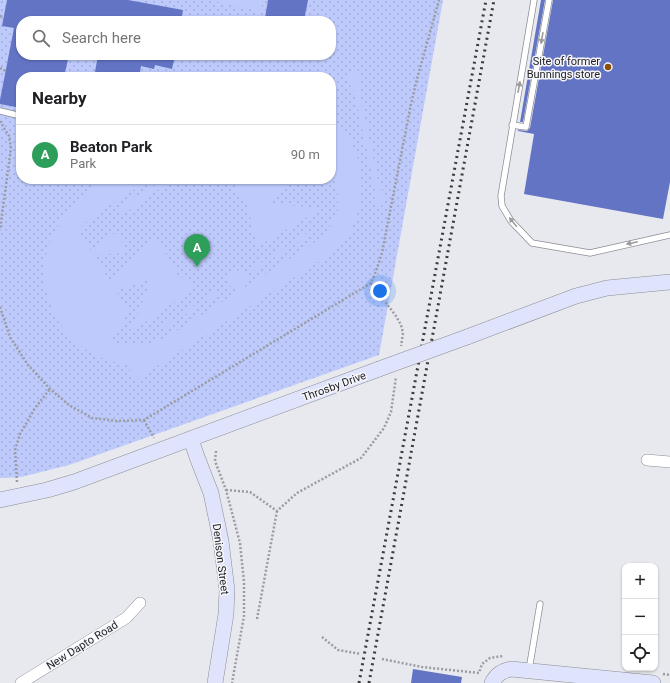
<!DOCTYPE html>
<html lang="en">
<head>
<meta charset="utf-8">
<style>
	:root { --surface:#fff; --page:#f6f6f6; --text:#202124; --muted:#757577; --line:#e0e0e0; --accent:#1a73e8 }
	body { margin:0; font-family:Roboto,sans-serif; background:var(--page); color:var(--text) }
	.controls { position:absolute; right:12px; bottom:12px; display:grid; overflow:hidden; border-radius:8px; box-shadow:0 1px 3px #0004 }
	.controls button { width:36px; height:36px; display:grid; place-items:center; padding:0; border:0; border-bottom:1px solid var(--line); background:var(--surface); color:var(--text); font:20px sans-serif }
	.you { position:absolute; left:380px; top:291px; width:14px; height:14px; margin:-10px; border:3px solid #fff; border-radius:50%; background:#1a73e8; box-shadow:0 0 0 6px #1a73e833 }
	.badge { display:grid; place-items:center; width:26px; height:26px; border-radius:50%; background:var(--accent); color:#fff; font-size:13px; font-weight:700 }
	.pin { position:absolute; translate:-50% -33px; filter:drop-shadow(0 1px 2px #0008) }
	.pin::after { content:''; position:absolute; top:21px; width:14px; height:12px; background:inherit; clip-path:polygon(0 0,100% 0,50% 100%) }
	.list { margin:0; padding:0; list-style:none }
	h2 { display:flex; justify-content:space-between; align-items:center; height:52px; margin:0; padding:0 16px; font-size:17px }
	h2 small { font-size:13px; font-weight:400; color:var(--muted) }
	.list li { display:grid; grid-template-columns:26px 1fr auto; gap:12px; align-items:center; box-sizing:border-box; height:60px; padding:0 16px; border-top:1px solid var(--line) }
	.list b { display:block; font-size:15px; white-space:nowrap }
	.list p { margin:0; font-size:13px; white-space:nowrap; color:var(--muted) }
	.list em { font-size:13px; font-style:normal; color:var(--muted) }
	.icon { flex:none; width:22px; height:22px; fill:none; stroke:currentColor; stroke-width:2; stroke-linecap:round; stroke-linejoin:round }
	.map { position:relative; flex:none; width:670px; height:683px; overflow:hidden }
	.search { position:absolute; background:var(--surface); box-shadow:0 1px 3px #0004; left:16px; top:16px; width:320px; height:44px; display:flex; align-items:center; gap:10px; box-sizing:border-box; padding:0 14px; border-radius:16px; color:var(--muted); font-size:15px }
	.panel { position:absolute; background:var(--surface); box-shadow:0 1px 3px #0004; left:16px; top:72px; width:320px; height:112px; border-radius:16px }
	.map>svg:first-child { display:block }
	.green { fill:url(#green-dots); fill-rule:evenodd }
	.pitch { fill:#bdcafb }
	.building { fill:#6374c5 }
	.lines { fill:none; stroke-linecap:round; stroke-linejoin:round }
	.lane-casing { stroke:#8b8d92; stroke-width:7 }
	.street-casing { stroke:#8b8d92; stroke-width:12 }
	.secondary-casing { stroke:#8b8d92; stroke-width:16 }
	.path { stroke:#9b9ca0; stroke-width:2.5; stroke-dasharray:2 2; stroke-linecap:butt }
	.lane { stroke:#fff; stroke-width:5.5 }
	.street { stroke:#fff; stroke-width:11 }
	.secondary { stroke:#dfe4fc; stroke-width:15 }
	.rail { stroke:#3b3b3e; stroke-width:3; stroke-dasharray:2 4; stroke-linecap:butt }
	.secondary-bridge-casing { stroke:#8b8d92; stroke-width:16; stroke-linecap:butt }
	.secondary-bridge { stroke:#dfe4fc; stroke-width:15 }
	.oneway { fill:#9c9c9c }
	.poi-dot { fill:#884f05; stroke:#f5f6fc; stroke-width:1.5 }
	.labels { text-anchor:middle; stroke-width:3; stroke-linejoin:round; paint-order:stroke }
	.poi-label { font-size:11px; fill:#222224; stroke:#f5f6fc; text-anchor:end }
	.street-label { font-size:11px; fill:#222224; stroke:#f5f6fc }
</style>
</head>
<body>
<div class="map">
<svg width="670" height="683" viewBox="0 0 670 683">
	<defs>
		<pattern id="green-dots" width="8" height="8" patternUnits="userSpaceOnUse"><rect width="8" height="8" fill="#bdcafb"/><path d="M2 2h.1M6 6h.1" fill="none" stroke="#a2add7" stroke-width="1.8" stroke-linecap="round"/></pattern>
	</defs>
	<rect width="100%" height="100%" fill="#e8e9ef"/>
	<path class="green" d="M0 0H443L379 355 69 465 21 477 0 478ZM21 21H331V55H21ZM21 77H331V179H21Z"/>
	<g class="pitch">
		<path d="M215 0H263L261 12 214 1Z"/>
		<path d="M358 70 361 88 359 89 380 189H382L385 205 376 207 373 191 375 190 354 90H351L348 72Z"/>
		<path d="M331 117C367 148 371 202 345 240 340 246 335 250 329 255L136 380 126 364C117 363 109 361 102 358 51 338 27 273 58 226 65 214 75 205 86 198L83 194 106 179H151L96 214 85 223 78 231 91 251 118 231 127 253 94 255 111 283 156 237 176 271 174 272 196 287 134 330V332L131 333 129 331 132 329 151 279 116 290 129 312 111 341C128 347 148 346 164 338 169 336 174 333 178 330L311 245 327 231 338 213V193L331 168Z"/>
		<path d="M165 179H175L140 201V203L124 214 119 207 136 196 137 197Z"/>
		<path d="M259 179H293L271 204 321 208 323 206 325 207V209L324 210 321 209 257 247 248 207 234 187Z"/>
		<path d="M312 230 314 232 247 275 249 280 235 289 232 285 159 331 158 329 230 283 227 277 242 268 245 273Z"/>
	</g>
	<g class="building">
		<path d="M7 0H128L183 10 181 21H21V55H69L64 77H21V108L0 104V100L14 28 2 26Z"/>
		<path d="M268 0H308L304 21H281L265 18Z"/>
		<path d="M541 0H545L523 122H520Z"/>
		<path d="M553 0H670V182L663 219 524 194 534 134 518 131V130L527 131 530 128Z"/>
		<path d="M98 55H175L172 69 155 65 154 69 141 66 139 77H120L95 72Z"/>
		<path d="M413 669 462 677 461 683H411Z"/>
	</g>
	<g class="lines">
		<defs>
			<g id="lane">
				<path d="M534 0 501 196 502 206 511 221 532 243 590 253 670 235"/>
				<path d="M0 111 21 116"/>
				<path d="M512 125 526 127 549 0"/>
				<path d="M529 670 540 604"/>
			</g>
			<g id="street">
				<path d="M647 460 670 462"/>
				<path d="M21 683 126 618 140 603"/>
			</g>
			<g id="secondary">
				<path d="M467 337 576 296 607 288 670 282"/>
				<path d="M191 439 197 457 211 493 221 541 227 590 226 614 215 683"/>
				<path d="M0 500 47 490 74 482 379 369"/>
				<path d="M492 683C497 674 502 671 511 669L653 683"/>
			</g>
		</defs>
		<use href="#lane" class="lane-casing"/>
		<use href="#street" class="street-casing"/>
		<use href="#secondary" class="secondary-casing"/>
		<g class="path">
			<path d="M0 16 4 17"/>
			<path d="M0 68 6 71"/>
			<path d="M0 121 4 128 9 136 11 148 0 230"/>
			<path d="M371 283 396 316 401 325 403 333 401 346"/>
			<path d="M0 307 10 337 28 365 50 389 69 405 92 418 117 421 144 420 371 283 376 271 382 253 411 104 417 79 439 0"/>
			<path d="M144 420 154 438"/>
			<path d="M216 451 215 461 226 490 240 543 244 582V616L232 683"/>
			<path d="M17 482 15 450 20 434 35 408 50 389"/>
			<path d="M226 490 250 492 277 511 297 493 361 458 384 428 391 412 396 377"/>
			<path d="M257 619 277 511"/>
			<path d="M322 637 338 650 361 654"/>
			<path d="M382 659 422 667 479 673 482 664 490 658 503 656"/>
			<path d="M663 674 670 675"/>
		</g>
		<use href="#lane" class="lane"/>
		<use href="#street" class="street"/>
		<use href="#secondary" class="secondary"/>
		<g class="rail">
			<path d="M359 683 486 0"/>
			<path d="M369 683 494 0"/>
		</g>
		<defs>
			<path id="secondary-bridge" d="M379 369 467 337"/>
		</defs>
		<use href="#secondary-bridge" class="secondary-bridge-casing"/>
		<use href="#secondary-bridge" class="secondary-bridge"/>
	</g>
	<defs><path id="oneway-solid" d="M-6-.8H1V-3.2L6.5 0L1 3.2V.8H-6Z"/></defs>
	<g class="oneway">
		<use href="#oneway-solid" transform="translate(542 38) rotate(100)"/>
		<use href="#oneway-solid" transform="translate(519 87) rotate(-80)"/>
		<use href="#oneway-solid" transform="translate(513 222) rotate(-129)"/>
		<use href="#oneway-solid" transform="translate(632 243) rotate(168)"/>
	</g>
	<circle class="poi-dot" cx="608" cy="67" r="4"/>
	<g class="labels">
		<g class="poi-label">
			<text x="600" y="65">Site of former<tspan x="600" dy="13">Bunnings store</tspan></text>
		</g>
		<g class="street-label">
			<text transform="translate(334 386) rotate(-20)" y="4">Throsby Drive</text>
			<text transform="translate(221 559) rotate(83)" y="4">Denison Street</text>
			<text transform="translate(82 645) rotate(-32)" y="4">New Dapto Road</text>
		</g>
	</g>
</svg>
<div class="controls">
<button>+</button>
<button>−</button>
<button><svg class="icon" aria-label="locate" viewBox="0 0 24 24"><circle cx="12" cy="12" r="6"/><path d="M12 2v4M12 18v4M2 12h4M18 12h4"/></svg></button>
</div>
<div class="you"></div>
<div class="pin badge" style="left:197px;top:267px;background:#2e9e5b">A</div>
<div class="search"><svg class="icon" aria-label="search" viewBox="0 0 24 24"><circle cx="10" cy="10" r="6"/><path d="M15 15l6 6"/></svg>Search here</div>
<section class="panel">
<h2>Nearby<small></small></h2>
<ul class="list">
<li><span class="badge" style="background:#2e9e5b">A</span><div><b>Beaton Park</b><p>Park</p></div><em>90 m</em></li>
</ul>
</section>
</div>
</body>
</html>
